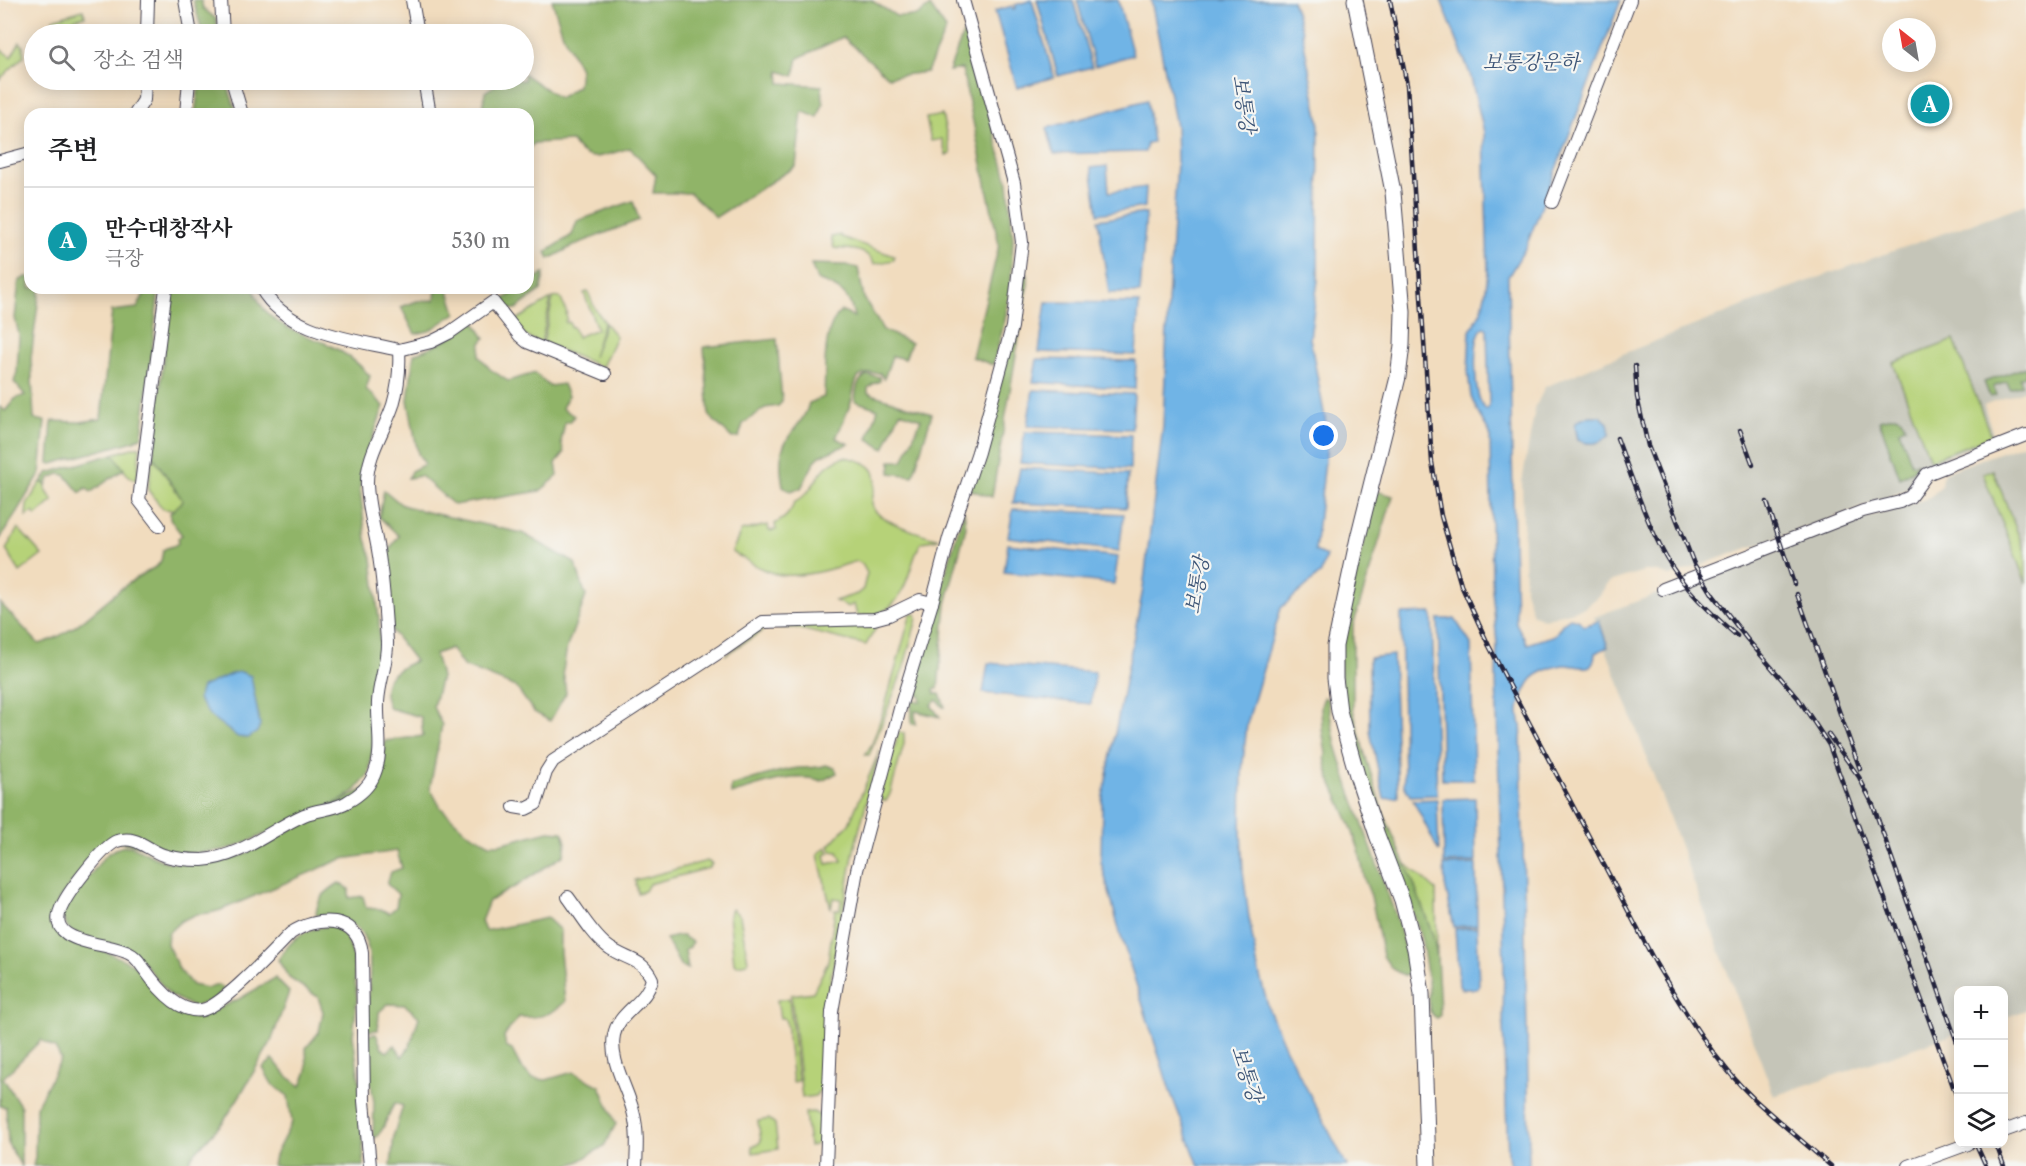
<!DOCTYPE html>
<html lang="ko">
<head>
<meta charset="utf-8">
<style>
	:root { --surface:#fff; --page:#f6f6f6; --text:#202124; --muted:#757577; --line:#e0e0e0; --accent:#db2777 }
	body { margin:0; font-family:"Libre Caslon Text","Noto Serif KR",serif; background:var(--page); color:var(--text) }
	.controls { position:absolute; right:18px; bottom:18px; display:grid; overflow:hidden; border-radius:12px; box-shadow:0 3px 15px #0003 }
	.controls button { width:54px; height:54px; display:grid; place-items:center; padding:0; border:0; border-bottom:2px solid var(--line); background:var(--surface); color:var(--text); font:30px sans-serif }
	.compass { position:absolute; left:1882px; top:18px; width:54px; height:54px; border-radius:50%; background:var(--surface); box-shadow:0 3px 15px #0003; rotate:329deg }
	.you { position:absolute; left:1324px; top:436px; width:21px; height:21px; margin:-15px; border:4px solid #fff; border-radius:50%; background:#1a73e8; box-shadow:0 0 0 9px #1a73e833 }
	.badge { display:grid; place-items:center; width:39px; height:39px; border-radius:50%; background:var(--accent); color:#fff; font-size:20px; font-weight:700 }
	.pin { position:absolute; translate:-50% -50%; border:3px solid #fff; box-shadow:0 2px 6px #0006 }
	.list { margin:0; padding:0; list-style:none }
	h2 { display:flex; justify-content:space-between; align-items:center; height:78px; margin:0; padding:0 24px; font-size:26px }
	h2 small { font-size:20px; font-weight:400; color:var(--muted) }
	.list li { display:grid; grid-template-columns:39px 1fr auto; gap:18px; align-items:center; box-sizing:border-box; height:108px; padding:0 24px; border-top:2px solid var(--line) }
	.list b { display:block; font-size:22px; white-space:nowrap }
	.list p { margin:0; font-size:20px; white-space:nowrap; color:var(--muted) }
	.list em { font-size:20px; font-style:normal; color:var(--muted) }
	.icon { flex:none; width:33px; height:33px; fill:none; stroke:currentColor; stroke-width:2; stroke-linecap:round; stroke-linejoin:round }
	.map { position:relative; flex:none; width:2026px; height:1166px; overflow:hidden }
	.search { position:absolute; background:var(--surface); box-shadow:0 3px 15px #0003; left:24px; top:24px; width:510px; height:66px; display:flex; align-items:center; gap:15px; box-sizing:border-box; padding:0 21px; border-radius:33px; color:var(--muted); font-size:22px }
	.panel { position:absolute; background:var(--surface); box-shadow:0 3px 15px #0003; left:24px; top:108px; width:510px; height:186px; border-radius:18px }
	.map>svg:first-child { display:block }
	.industrial { fill:#c5c5b8 }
	.green { fill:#b6d278; stroke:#6c7a5a; stroke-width:1.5 }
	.forest { fill:#90b468; stroke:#596b52; stroke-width:1.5 }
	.water { fill:#70b4e6; stroke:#496b90; stroke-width:1.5; fill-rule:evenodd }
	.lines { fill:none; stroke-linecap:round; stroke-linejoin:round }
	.minor-casing { stroke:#413e4f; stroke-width:14 }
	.major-casing { stroke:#413e4f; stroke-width:17 }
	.minor { stroke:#fff; stroke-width:12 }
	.major { stroke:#fff; stroke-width:15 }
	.rail-casing { stroke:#22223b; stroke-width:4.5 }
	.rail { stroke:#f6f6f2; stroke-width:2; stroke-dasharray:7; stroke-linecap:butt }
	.labels { text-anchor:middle; stroke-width:4.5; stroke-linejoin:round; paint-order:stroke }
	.water-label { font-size:20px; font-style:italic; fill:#3d5577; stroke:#f6f6f2 }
</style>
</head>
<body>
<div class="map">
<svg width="2026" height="1166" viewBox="0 0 2026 1166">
	<rect width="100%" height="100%" fill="#f6f6f2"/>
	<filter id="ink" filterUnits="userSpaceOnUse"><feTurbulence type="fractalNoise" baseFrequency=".0167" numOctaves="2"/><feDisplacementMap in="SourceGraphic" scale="12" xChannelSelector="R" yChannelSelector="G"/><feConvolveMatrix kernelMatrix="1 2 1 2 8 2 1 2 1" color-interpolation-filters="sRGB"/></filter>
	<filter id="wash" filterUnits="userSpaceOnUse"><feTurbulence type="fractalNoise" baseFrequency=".008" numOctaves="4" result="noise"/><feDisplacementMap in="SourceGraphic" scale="24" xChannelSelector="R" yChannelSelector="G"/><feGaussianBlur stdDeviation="1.35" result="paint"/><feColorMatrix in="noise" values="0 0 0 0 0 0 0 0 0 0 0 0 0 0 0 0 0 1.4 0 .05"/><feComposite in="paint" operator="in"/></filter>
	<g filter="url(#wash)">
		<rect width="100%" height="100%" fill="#f1dcbe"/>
		<g class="industrial">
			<path d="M2026 204V390L1984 405 1994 438 1921 467 1908 489 1877 502 1670 576 1654 571H1644L1609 582 1599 596 1584 608 1544 619 1533 615 1525 590 1522 482 1535 408 1545 387 1625 353 1789 288Z"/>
			<path d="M2026 443V1010L2004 1018V990H1958V1033L1774 1096 1594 617 1887 510 1930 498 1941 486 1942 477 1946 472Z"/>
		</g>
		<g class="green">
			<path d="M83 10 85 16 74 19 78 31 70 34H57L53 19Z"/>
			<path d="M20 42 23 46 24 56 0 79V49L11 57Z"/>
			<path d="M942 115 951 154 946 155 942 139 931 141 926 118Z"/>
			<path d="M840 235 841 237 894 256V260L874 264C869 248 848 250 834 248L831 237Z"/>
			<path d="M588 292 595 309 604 321 593 357 605 323 616 336 602 367 543 343 553 298 560 297 567 313 566 314 567 319 565 321 566 323 569 322 571 327H573L577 337 597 329 584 293Z"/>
			<path d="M551 299 541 343 527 337 514 323 516 320Z"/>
			<path d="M1954 340 1991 436 1930 460 1893 363Z"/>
			<path d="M135 447H140L137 480C127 479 119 462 113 454Z"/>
			<path d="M153 456 184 502 173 510 163 509 148 490Z"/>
			<path d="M844 457C900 466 862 497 875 511 887 524 922 534 939 539L923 542 920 544C908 568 908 600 880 613 874 616 864 615 857 616L854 604 848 607 835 601 857 594 863 589 867 573 862 564 857 561C835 568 807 577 783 575 766 574 747 560 732 552L741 531 768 525 769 531 776 530 775 524C785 518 790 514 794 503 819 489 815 466 844 457Z"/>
			<path d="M1993 470 2026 554V583L1983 474Z"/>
			<path d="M41 482 46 485V490L53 501 36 516 33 512 26 517 27 504Z"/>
			<path d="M18 528 42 555 20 572 6 550Z"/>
			<path d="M911 613 916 614 917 618 903 670 873 746 869 755H865L872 744 885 706Z"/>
			<path d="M862 623 876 628 866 645 796 628 768 627 725 655 765 624Z"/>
			<path d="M899 732 904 733V744L890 794 886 801 879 799Z"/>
			<path d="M880 750 854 850 829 988 823 1087 815 1096 802 1098 791 995 813 992 828 962 835 910 840 909 841 899 833 898 831 909 818 854 826 847 829 853 825 855 827 864 842 861 838 852 831 851 829 846 849 824Z"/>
			<path d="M707 861 712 864 709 868 649 884 645 891 638 893 635 880Z"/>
			<path d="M1405 863 1436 890 1437 957 1433 936Z"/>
			<path d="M732 909 740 916 748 961 747 963 737 965 734 963 729 915Z"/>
			<path d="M789 998 798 1081 793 1082 786 1022 784 1018H780L777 1000Z"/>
			<path d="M813 1112 821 1116 822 1118 821 1140 815 1145 809 1146 805 1113Z"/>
			<path d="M769 1119 775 1124 778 1149 753 1153 752 1146 758 1144 761 1141 758 1121Z"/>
		</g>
		<g class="forest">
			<path d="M193 0H201L203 8 216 19 219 34H200L201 27Z"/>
			<path d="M552 0H871L896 16H917L930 6 946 29 927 72 888 77 843 37 798 58 794 76 779 71 780 83 822 86 823 103 818 118 802 111 796 166 716 217 690 193H653L656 175 630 148C605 154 588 168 572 141L534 143 528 150V114H481L485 92 503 80H524V74L559 98 578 86 580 69 563 35Z"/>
			<path d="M963 34 968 38 1008 182 1013 239 1011 282 1005 320 993 365 972 357 999 245 962 69 949 71Z"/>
			<path d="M200 80H226L237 114H195Z"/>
			<path d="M633 201 639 220 577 244 549 259 546 252 572 235 577 221Z"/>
			<path d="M811 264 846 265 858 268 864 298 883 330 911 343 905 359 892 356 884 379 880 373C851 372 857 381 851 402 847 414 841 426 836 438L849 444 820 456 815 461 801 488 790 491 783 486C781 474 779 461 783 448 788 432 805 422 809 403L824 397C826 371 821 330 841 311L854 317C850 293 839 288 817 280Z"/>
			<path d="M544 273 541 290 516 309 505 310 500 302 520 288H528V283Z"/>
			<path d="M1028 275V284L992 497 970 490 1023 276Z"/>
			<path d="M26 277H30V288H40L31 358 34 419 45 421 40 474 0 539V407L5 411 15 399 25 395 14 382 17 372 19 335 15 318 19 281Z"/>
			<path d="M147 288H159L142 436 134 441 52 464 49 463 52 421 80 422 101 419 112 311 137 308Z"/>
			<path d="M171 288H253C257 299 264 312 274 319 289 331 308 336 325 343 343 351 358 362 370 376L366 389 384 406 362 467 360 489 366 539 372 558 379 620 380 654 372 705 374 739 369 774 356 790 342 800 238 846 223 850 185 854 110 840 101 846 58 901 53 919 55 928 133 964 174 1009 200 1017 239 999 275 978 289 992 271 1042 242 1092 224 1121 192 1156 186 1166H33L35 1157 36 1107 61 1059 55 1048 41 1040 3 1078 21 1107V1166L8 1144 6 1107 0 1106V603L39 644C70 636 92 612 117 592 129 582 143 574 157 566L161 561 163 550C168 546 173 548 178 543V538L182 535 170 519V513L183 501 153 456Z"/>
			<path d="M436 288H448L456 313 429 331 415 334 401 307 417 301 435 300Z"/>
			<path d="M474 321 485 338 481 343 479 356 490 369 508 381 535 373 549 386 563 384 568 396 562 408 574 416 570 422H565L561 442 564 453 556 463 558 476 540 491 454 505 421 476 408 478 411 471 425 464 418 454 408 400 414 354 440 343Z"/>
			<path d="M777 339 782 402 778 406 765 408 743 424 739 437 732 438 709 416 704 347Z"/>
			<path d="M2026 367V375L2020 378 2022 385 2010 389 2007 382 1993 387 1996 395 1990 397 1984 382Z"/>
			<path d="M867 375 880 377V381L873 384 868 388V393L932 414 913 476 890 473 891 461H903L921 419 900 412 884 449 868 439 878 409 855 401C856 391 856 380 867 375Z"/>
			<path d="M1896 416 1901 418 1905 427 1899 430 1912 464 1917 463 1914 469 1900 478 1879 420Z"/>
			<path d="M113 454 124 469 91 492 86 488 80 493 65 475 59 474 50 478 46 485 41 482 48 473Z"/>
			<path d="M384 490 402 505 427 512 522 533 575 563 586 596 567 647 563 671 566 693 550 721 534 712 516 687 463 666 451 648 435 654 441 677 433 707 442 725 430 788 441 808 467 832 490 844H499L549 831 563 832 566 843 564 855 518 885 489 901 481 921 485 931 547 918 560 930V952L565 1002C550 1016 539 1018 519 1017L504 1036 506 1047 512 1050 521 1067 532 1078 546 1080 573 1072 600 1086 616 1124 604 1146 578 1162 566 1166H391L394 1134 403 1106 395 1103C386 1116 386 1131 373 1139L374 1102 369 1072 367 1035 376 1034 382 1048 387 1052 395 1045 402 1057 410 1046 419 1017 405 1005 388 1004 379 1012 378 1030 368 1031 366 1022C369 972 386 916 316 915 317 898 325 892 339 883L349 889V898L363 896 366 908 380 909 389 913 396 907 398 894 387 884 391 872 402 868 397 851 342 859 221 910 210 913 197 914 181 921 168 933 167 944 179 969 192 985 207 988 219 985 224 988C217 1000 206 1003 193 1007L170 995 138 956 70 931 62 917 68 904 104 857C133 832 141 857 168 862 187 865 225 861 243 855L377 782 384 768 385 741 423 736 421 717 389 708C377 681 392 671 415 661L392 631 386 554 399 536 379 517Z"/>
			<path d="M1376 491 1393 496 1353 626V709L1363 748 1382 810 1414 884 1433 936 1437 957 1440 1011V1016L1437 1018 1430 1013 1428 980 1422 942 1415 918 1383 834 1342 706 1339 645Z"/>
			<path d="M964 510 966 527 946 604 938 689H934L935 694H940L945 707H943L937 700 931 705 940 717 915 711 916 724H912L911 701H921L920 695H911L914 686H920V661Z"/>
			<path d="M1324 697 1327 699 1336 745 1349 787 1399 925 1409 969 1408 974 1405 976 1392 969 1383 956 1371 896 1365 881 1359 850 1350 824 1329 777 1325 758 1326 754 1322 729 1321 706Z"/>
			<path d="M826 765 835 768 837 773 822 781C793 771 759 786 731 794V786C753 779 775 771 798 768 808 767 816 769 826 765Z"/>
			<path d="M333 925 345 935 352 953 357 998 353 1036 360 1085 364 1166H273L275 1155 292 1122 288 1096 272 1084 263 1068 273 1059 287 1076 301 1086 307 1071 306 1048 319 1032 323 1012 318 997 289 978 278 960C295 934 303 930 333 925Z"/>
			<path d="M677 936H683L692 942 690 947 685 950 688 969 680 965 666 939Z"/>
		</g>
		<g class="water">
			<path d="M1032 0 1054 77 1017 88 995 11 1012 6 1013 9 1016 8 1015 5Z"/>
			<path d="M1037 0H1073L1092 67 1058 76Z"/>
			<path d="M1077 0H1118L1133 55 1095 66Z"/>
			<path d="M1151 0H1292L1301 27 1319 122 1318 280 1310 338 1328 434 1315 551 1326 556 1321 573 1281 608 1247 724 1242 772 1241 831 1243 871 1249 918 1258 969 1269 1010 1285 1047 1347 1166H1199L1170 1091 1120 933 1101 862 1102 801 1143 589 1163 426 1168 302 1177 162 1176 126Z"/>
			<path d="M1441 0H1621L1526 247 1508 277 1516 623 1527 644 1555 635 1563 623 1570 618 1578 620 1584 626 1599 621 1608 647 1595 653C1594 674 1581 666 1567 665 1558 664 1539 672 1532 679 1526 686 1518 705 1519 714 1520 725 1523 726 1521 738 1523 880 1528 1023 1529 1166H1510L1508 1156 1503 1026 1504 966 1496 676 1497 644 1492 589 1490 433 1479 415 1471 397 1468 372 1470 331 1481 312 1485 295 1488 272 1484 132 1470 74ZM1484 327 1487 329 1489 407 1486 410C1483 406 1480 402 1479 397 1475 384 1472 335 1484 327Z"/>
			<path d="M1147 100 1153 142 1147 143 1145 152 1054 154 1047 128Z"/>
			<path d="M1107 166 1109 192 1146 187 1145 207 1098 214 1091 168Z"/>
			<path d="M1146 213 1140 293H1109L1098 220Z"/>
			<path d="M1046 302 1139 303 1136 355 1039 352Z"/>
			<path d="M1037 359 1136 361 1135 389 1033 382Z"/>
			<path d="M1033 390 1134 394 1132 429 1027 426Z"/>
			<path d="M1590 416H1600L1608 423 1610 434C1600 444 1591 446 1578 440L1575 426 1577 421Z"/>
			<path d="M1025 432 1131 435 1130 469 1020 463Z"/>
			<path d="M1020 468 1128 474 1126 508 1013 503Z"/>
			<path d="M1013 509 1124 514 1119 551 1008 537Z"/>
			<path d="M1008 544 1118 557 1114 584 1004 572Z"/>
			<path d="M1432 613 1437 795 1410 796 1404 785 1401 614Z"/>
			<path d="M1438 619H1455L1471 644 1474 780H1442Z"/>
			<path d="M1393 655 1398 797 1384 799 1370 731 1369 658Z"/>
			<path d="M988 663 1095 672 1091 704 983 693Z"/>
			<path d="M241 672 251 676 260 725 257 732 248 738 238 737 210 716 198 699 202 687 233 673Z"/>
			<path d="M1475 798 1476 862 1444 863 1443 799Z"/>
			<path d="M1437 799 1439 852 1413 800Z"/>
			<path d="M1476 864 1477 925 1454 927 1445 885 1444 865Z"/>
			<path d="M1477 927 1479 987 1477 989H1462L1459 986 1455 929Z"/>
		</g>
	</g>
	<g filter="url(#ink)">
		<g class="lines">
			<defs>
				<g id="minor">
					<path d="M185 0 191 34"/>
					<path d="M221 0 223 34"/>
					<path d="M412 0 418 34"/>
					<path d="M147 34 148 0"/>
					<path d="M232 80 242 114"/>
					<path d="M424 80 430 114"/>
					<path d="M135 114 144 100 145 80"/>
					<path d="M186 114 189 80"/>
					<path d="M0 161 30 153"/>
					<path d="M1552 202 1630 0"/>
					<path d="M261 288C287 334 352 339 399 350 400 367 398 388 393 405 384 432 366 456 367 485 368 512 377 536 380 563 384 588 385 615 387 641 388 662 379 681 378 702 377 726 384 752 374 775 369 787 358 796 347 802 334 810 318 809 304 815 270 830 242 857 202 860 190 860 175 859 163 855 146 849 137 835 117 841 103 846 70 890 63 904 40 946 109 941 130 954 137 957 140 964 145 970 157 987 179 1014 202 1010 223 1006 274 950 291 933 317 916 358 914 362 953L364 1101 370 1166"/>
					<path d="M399 350 431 342 449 333 493 302 520 336 527 342 605 374"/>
					<path d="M1903 500 1910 497 1927 474 2026 435"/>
					<path d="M159 526 139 500 166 288"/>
					<path d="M1663 589 1863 511 1900 502"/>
					<path d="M514 807 526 809 536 804 546 772 553 761 723 650 763 622 874 619 889 615 920 600 932 603"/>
					<path d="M568 897C580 913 591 933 607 946 624 960 642 957 652 979 647 1003 618 1012 614 1035 609 1060 627 1087 633 1111 638 1129 637 1147 636 1166"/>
					<path d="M2004 1131 2026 1123"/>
					<path d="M826 1166 832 1012 857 870 902 701 932 603 949 538 978 452 1012 327 1022 242 1014 183 963 0"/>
					<path d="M1908 1166 1968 1144"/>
				</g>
				<path id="major" d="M1355 0 1393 192 1403 312 1402 345 1398 377 1358 538 1340 622 1335 646V678L1339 711 1357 775 1377 835 1402 900 1415 949 1422 994 1428 1166"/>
			</defs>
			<use href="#minor" class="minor-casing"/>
			<use href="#major" class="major-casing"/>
			<use href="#minor" class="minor"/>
			<use href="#major" class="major"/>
			<defs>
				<g id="rail">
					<path d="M1390 0 1407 85 1432 462 1441 516 1461 585 1489 646 1656 964C1685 1012 1714 1061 1754 1099 1779 1122 1806 1144 1831 1166"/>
					<path d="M1635 366 1637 397 1648 446 1694 564 1713 595 1747 639 1798 698 1829 745 1958 1100"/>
					<path d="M1740 430 1753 465"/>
					<path d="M1617 438C1632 478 1645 520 1666 557 1683 588 1711 613 1737 636"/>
					<path d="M1767 502 1794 584"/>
					<path d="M1797 594 1860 769"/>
					<path d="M1828 734 1859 777 1873 805 1958 1045"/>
					<path d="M1976 1144 1986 1166"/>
					<path d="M1996 1144 2004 1166"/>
				</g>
			</defs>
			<use href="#rail" class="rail-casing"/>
			<use href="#rail" class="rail"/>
		</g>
	</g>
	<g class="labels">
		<g class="water-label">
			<text x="1531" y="69">보통강운하</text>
			<text transform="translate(1244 104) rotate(82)" y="7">보통강</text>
			<text transform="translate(1197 585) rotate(-80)" y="7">보통강</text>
			<text transform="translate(1247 1074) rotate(72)" y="7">보통강</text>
		</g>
	</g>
</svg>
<div class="controls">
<button>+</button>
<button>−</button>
<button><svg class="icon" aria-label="layers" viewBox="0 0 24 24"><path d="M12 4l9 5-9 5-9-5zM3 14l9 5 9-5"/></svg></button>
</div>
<svg class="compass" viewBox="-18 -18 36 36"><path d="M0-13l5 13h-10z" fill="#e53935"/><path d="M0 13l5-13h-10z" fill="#757577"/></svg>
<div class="you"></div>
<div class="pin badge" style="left:1930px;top:104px;background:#0f9aa8">A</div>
<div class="search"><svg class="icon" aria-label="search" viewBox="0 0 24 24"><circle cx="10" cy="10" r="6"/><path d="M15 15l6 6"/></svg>장소 검색</div>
<section class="panel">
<h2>주변<small></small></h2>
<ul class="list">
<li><span class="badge" style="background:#0f9aa8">A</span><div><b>만수대창작사</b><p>극장</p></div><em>530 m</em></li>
</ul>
</section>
</div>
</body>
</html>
